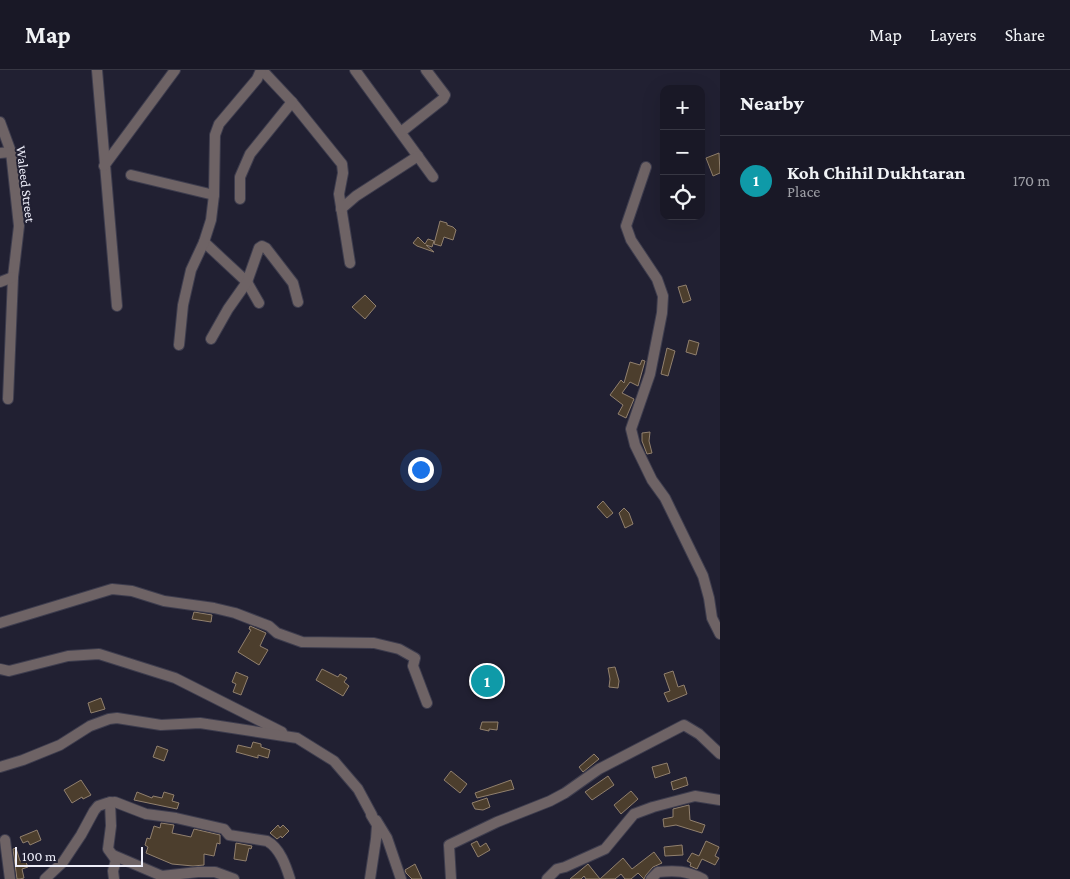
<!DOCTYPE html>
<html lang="en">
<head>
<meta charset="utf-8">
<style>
	:root { --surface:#191826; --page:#22212e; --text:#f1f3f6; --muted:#9fa0a7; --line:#373743; --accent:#ea580c }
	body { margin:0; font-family:"Crimson Pro",serif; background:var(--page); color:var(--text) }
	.controls { position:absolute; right:15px; top:15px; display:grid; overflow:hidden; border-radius:10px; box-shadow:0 5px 20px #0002 }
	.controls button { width:45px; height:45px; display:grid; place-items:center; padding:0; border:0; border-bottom:1px solid var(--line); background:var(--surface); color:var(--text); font:25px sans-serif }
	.scale { position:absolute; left:15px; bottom:12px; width:128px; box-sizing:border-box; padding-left:5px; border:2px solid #eeeefa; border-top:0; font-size:14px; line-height:18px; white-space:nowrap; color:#eeeefa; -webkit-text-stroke:4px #212032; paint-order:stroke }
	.you { position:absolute; left:420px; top:399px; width:18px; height:18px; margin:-12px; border:4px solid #fff; border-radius:50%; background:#1a73e8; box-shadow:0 0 0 8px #1a73e833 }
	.badge { display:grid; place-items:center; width:32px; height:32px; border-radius:50%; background:var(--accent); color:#fff; font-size:16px; font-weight:700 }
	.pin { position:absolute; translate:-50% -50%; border:2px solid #fff; box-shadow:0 1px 5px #0006 }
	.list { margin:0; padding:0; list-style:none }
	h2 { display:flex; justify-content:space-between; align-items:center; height:65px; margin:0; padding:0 20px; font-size:21px }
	h2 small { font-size:16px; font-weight:400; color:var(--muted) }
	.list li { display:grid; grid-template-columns:32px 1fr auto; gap:15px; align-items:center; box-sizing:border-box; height:90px; padding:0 20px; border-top:1px solid var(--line) }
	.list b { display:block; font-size:19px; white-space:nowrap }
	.list p { margin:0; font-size:16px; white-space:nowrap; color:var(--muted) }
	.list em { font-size:16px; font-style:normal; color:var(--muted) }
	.icon { flex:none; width:28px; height:28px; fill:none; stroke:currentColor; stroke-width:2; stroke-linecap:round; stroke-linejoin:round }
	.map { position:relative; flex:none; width:720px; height:809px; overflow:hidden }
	header { display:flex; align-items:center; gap:30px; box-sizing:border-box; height:70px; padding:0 25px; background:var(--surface); border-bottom:1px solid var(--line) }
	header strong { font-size:24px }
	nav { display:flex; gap:28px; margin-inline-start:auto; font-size:18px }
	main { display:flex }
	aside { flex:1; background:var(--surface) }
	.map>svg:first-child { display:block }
	.building { fill:#4c3e2d; stroke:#91806e }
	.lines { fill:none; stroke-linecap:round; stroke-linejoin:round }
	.minor-casing { stroke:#3e3d4e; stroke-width:12 }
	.minor { stroke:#6e6365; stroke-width:10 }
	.labels { text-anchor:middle; stroke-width:4; stroke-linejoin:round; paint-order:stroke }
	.street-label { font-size:14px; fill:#eeeefa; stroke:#212032 }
</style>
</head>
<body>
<header>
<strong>Map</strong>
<nav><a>Map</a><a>Layers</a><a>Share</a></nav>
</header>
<main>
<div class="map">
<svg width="720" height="809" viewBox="0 0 720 809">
	<rect width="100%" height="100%" fill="#212032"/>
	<g class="building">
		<path d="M719 83 720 103 713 106 706 88Z"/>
		<path d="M440 151 447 153V155L453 157 456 160 453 170 444 167 441 176 434 174Z"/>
		<path d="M418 167 425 174 428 169 434 171 432 177 426 175 434 182 417 176 413 173Z"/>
		<path d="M686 215 691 230 683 233 678 217Z"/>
		<path d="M365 225 376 236 365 249 352 237Z"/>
		<path d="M689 270 699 273 696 285 686 282Z"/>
		<path d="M667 278 675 281 668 306 661 304Z"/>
		<path d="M642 290 645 291 638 316 630 312 622 323 634 329 626 348 618 344 623 335 610 325 621 310 624 313 630 292 640 295Z"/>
		<path d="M650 362 649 371 652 383 647 384 642 371V363Z"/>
		<path d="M603 431 613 443 607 448 597 437Z"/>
		<path d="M624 438 629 443 633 454 625 458 619 443Z"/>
		<path d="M194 542 212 545 211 552 192 549Z"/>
		<path d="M250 556 266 563 260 576 268 580 259 595 238 582 251 560 249 559Z"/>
		<path d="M615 597 619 611 618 618 609 617 610 609 608 598Z"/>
		<path d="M322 599 338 607 340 604 347 608 344 612 349 616 343 626 316 610Z"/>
		<path d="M673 601 678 617 684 615 687 624 668 632 664 623 670 621 664 604Z"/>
		<path d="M236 602 248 607 241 625 233 622 236 614 232 612Z"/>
		<path d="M101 628 105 639 91 643 88 633Z"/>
		<path d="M482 652H498L497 660 489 659V661L480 659Z"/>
		<path d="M253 672 261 674V677L270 680 268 688 258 685V688L236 682 238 675 251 678Z"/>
		<path d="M157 676 168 680 164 691 153 687Z"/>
		<path d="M594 684 599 689 583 702 579 697Z"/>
		<path d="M667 693 670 703 655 708 652 697Z"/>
		<path d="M451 701 467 714 460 723 444 710Z"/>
		<path d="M608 706 614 715 592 730 585 722Z"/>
		<path d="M686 707 688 715 673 720 671 712Z"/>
		<path d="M81 710 91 725 83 729 82 727 72 733 64 720Z"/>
		<path d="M511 710 514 719 477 728 475 723Z"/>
		<path d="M631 721 638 729 621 744 614 735Z"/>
		<path d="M137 722 152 728 153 726 162 728 164 722 174 725 172 731 179 733 177 739 134 730Z"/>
		<path d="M487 728 490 737 483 740 475 739 472 733Z"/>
		<path d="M689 735 690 750 705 755 702 763 676 755 664 757 663 749 673 747V739Z"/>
		<path d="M161 753 174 755 172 763 191 767 194 759 220 765V774L217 773 214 786 204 784V795L193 796 172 794 146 783 148 777 145 775 147 768 150 769 154 756 160 758Z"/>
		<path d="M278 755 280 758 283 755 289 761 282 768 281 766 277 769 270 763Z"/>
		<path d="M37 760 41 770 30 775 28 771 23 773 20 767Z"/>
		<path d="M477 771 480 777 486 773 490 780 478 787 471 774Z"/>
		<path d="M706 771 719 777 715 786 719 788 715 795 702 789 697 799 690 796 691 793 687 791 692 783 699 786Z"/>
		<path d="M236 773 252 776 251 779 249 778 246 791 234 789Z"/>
		<path d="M682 775 683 785 665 786 664 777Z"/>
		<path d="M16 778 20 791 25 790 28 797 22 799 24 808 20 809H17L13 779Z"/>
		<path d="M654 782 662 793 653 797 646 805 644 809 638 803 631 809H625L621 804 615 809H586L584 806 581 809H570L588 794 600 809 623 788 632 799Z"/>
		<path d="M415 794 422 809H412L406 803 405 800Z"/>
	</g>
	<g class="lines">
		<defs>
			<g id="minor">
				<path d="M97 0 117 236"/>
				<path d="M262 0 292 32 342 94 343 103 339 124 350 193"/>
				<path d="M355 0 433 107"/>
				<path d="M0 52 11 82 19 156 13 207 8 329"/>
				<path d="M401 62 443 29 445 25 426 0"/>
				<path d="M0 83 11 82"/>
				<path d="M104 96 175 0"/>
				<path d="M646 97 626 156 631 170 657 209 663 226 662 243 650 304 631 359 635 375 652 410 665 428 703 506 709 528 712 548 720 564"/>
				<path d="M131 105 214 125"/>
				<path d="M240 129V107L250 84 292 32"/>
				<path d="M341 139 356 126 418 86"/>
				<path d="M204 172 247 212 259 233"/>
				<path d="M0 212 13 207"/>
				<path d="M211 269 228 239 247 212 259 178 262 176 266 178 293 213 298 232"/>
				<path d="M179 275 183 235 191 200 204 172 211 150 214 125 215 65 219 54 257 9 261 0"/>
				<path d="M0 553 112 519 132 521 164 531 214 538 235 543 269 556 277 563 302 572 374 573 399 579 415 588 413 596 427 633"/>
				<path d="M0 599 9 601 68 586 99 584 175 608 282 662"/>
				<path d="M0 697 23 690 60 675 90 656 109 649 117 648 161 655 200 653 297 668 334 691 358 719 372 745H371L377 755 376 769 370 809"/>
				<path d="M110 732 111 756 108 779 116 790 113 801 114 809"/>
				<path d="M376 750 387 768 401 809"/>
				<path d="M5 770 10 809"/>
				<path d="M113 785 162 806 198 802H215L234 809"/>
				<path d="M45 809 63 792 81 765 94 741 98 736 107 733 115 732 146 744 176 748 224 759 229 765 267 771C280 778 286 796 290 809"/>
				<path d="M451 809 449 775 497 752 550 731 565 723 599 699 684 655 699 664 720 684"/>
				<path d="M547 809 557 799 565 797 605 779 634 744 653 737 695 726 720 730"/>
				<path d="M651 809 658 802C676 800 687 801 703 809"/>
			</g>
		</defs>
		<use href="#minor" class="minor-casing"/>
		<use href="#minor" class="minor"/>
	</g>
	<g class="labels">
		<g class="street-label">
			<text transform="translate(26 114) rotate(83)" y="5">Waleed Street</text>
		</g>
	</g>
</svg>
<div class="controls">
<button>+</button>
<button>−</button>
<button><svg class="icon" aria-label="locate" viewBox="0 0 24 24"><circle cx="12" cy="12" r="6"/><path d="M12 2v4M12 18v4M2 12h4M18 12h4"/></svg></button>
</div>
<div class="scale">100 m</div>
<div class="you"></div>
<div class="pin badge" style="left:487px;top:611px;background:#0f9aa8">1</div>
</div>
<aside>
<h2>Nearby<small></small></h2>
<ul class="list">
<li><span class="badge" style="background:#0f9aa8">1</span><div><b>Koh Chihil Dukhtaran</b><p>Place</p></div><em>170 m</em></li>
</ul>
</aside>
</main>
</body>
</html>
